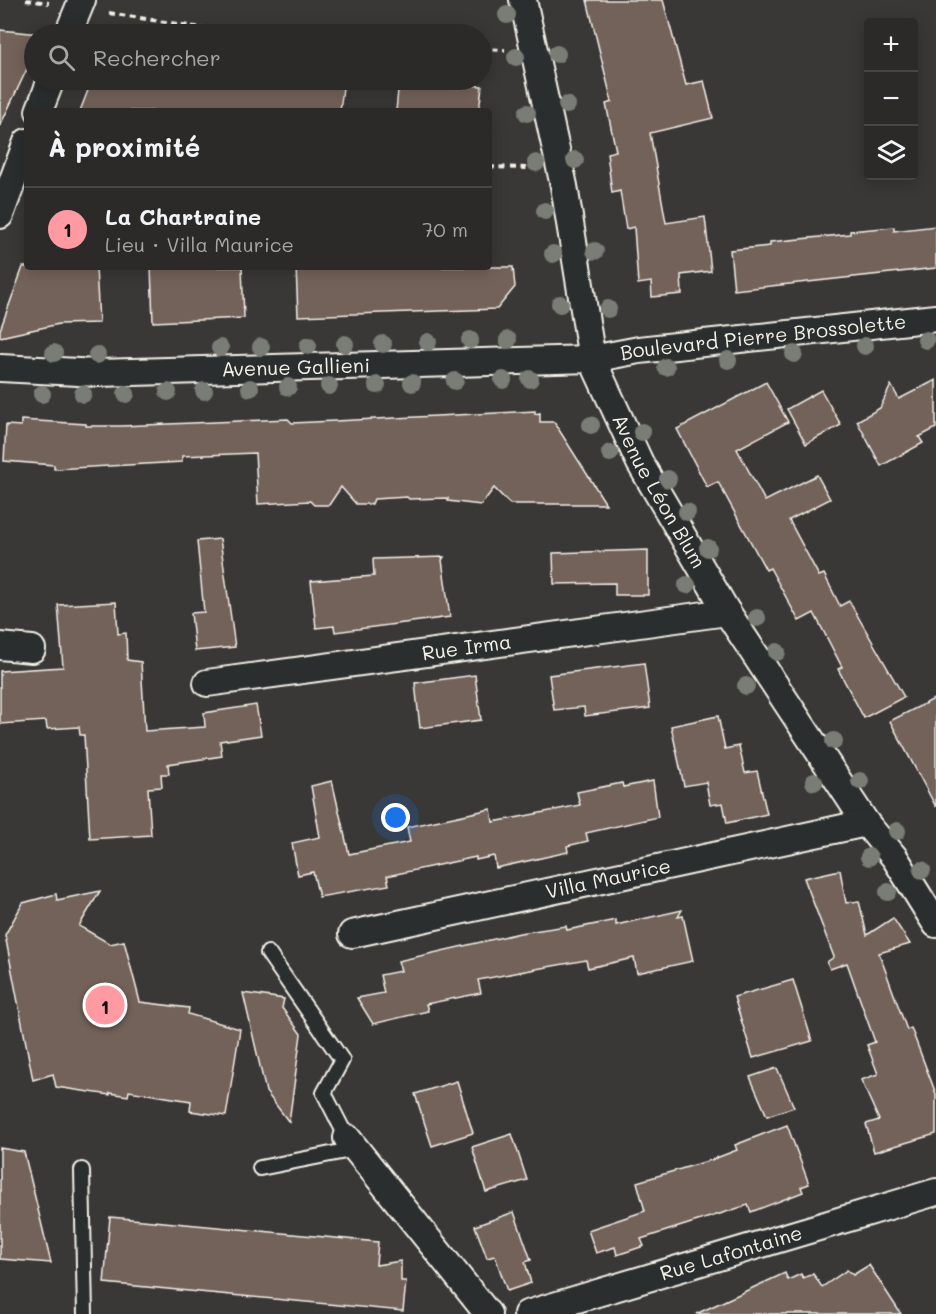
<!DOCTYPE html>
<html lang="fr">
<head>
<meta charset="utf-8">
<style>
	:root { --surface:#2b2a29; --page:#333231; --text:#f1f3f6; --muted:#a6a7a8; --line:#474646; --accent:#ff9aa2 }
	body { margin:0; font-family:Mali,sans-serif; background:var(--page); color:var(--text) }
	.controls { position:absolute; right:18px; top:18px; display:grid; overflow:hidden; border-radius:6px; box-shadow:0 3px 15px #0003 }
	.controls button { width:54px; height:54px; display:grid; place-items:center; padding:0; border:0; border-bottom:2px solid var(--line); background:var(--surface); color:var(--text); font:30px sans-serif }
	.you { position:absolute; left:396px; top:818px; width:21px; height:21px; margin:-15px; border:4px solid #fff; border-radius:50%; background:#1a73e8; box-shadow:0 0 0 9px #1a73e833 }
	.badge { display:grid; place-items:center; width:39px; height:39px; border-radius:50%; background:var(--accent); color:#111; font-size:20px; font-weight:700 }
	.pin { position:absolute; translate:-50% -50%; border:3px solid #fff; box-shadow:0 2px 6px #0006 }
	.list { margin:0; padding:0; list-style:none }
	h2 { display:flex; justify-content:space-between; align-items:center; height:78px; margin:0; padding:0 24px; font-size:26px }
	h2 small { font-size:20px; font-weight:400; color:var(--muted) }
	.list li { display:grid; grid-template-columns:39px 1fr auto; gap:18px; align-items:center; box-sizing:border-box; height:84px; padding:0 24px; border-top:2px solid var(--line) }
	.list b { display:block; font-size:22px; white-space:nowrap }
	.list p { margin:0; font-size:20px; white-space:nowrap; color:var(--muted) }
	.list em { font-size:20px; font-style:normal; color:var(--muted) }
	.icon { flex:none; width:33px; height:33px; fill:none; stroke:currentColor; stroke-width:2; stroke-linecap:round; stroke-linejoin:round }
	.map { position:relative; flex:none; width:936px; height:1314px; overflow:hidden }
	.search { position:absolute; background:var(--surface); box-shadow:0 3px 15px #0003; left:24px; top:24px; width:468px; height:66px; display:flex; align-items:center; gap:15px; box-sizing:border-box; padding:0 21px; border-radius:33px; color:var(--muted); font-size:22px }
	.panel { position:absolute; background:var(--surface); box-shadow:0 3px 15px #0003; left:24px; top:108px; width:468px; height:162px; border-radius:6px }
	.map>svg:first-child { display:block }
	.building { fill:#73625a; stroke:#f4f1e8; stroke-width:1.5 }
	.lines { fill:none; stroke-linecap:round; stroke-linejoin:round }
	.lane-casing { stroke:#f4f1e8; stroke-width:18 }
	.street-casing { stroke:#f4f1e8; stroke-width:30 }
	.path { stroke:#f4f1e8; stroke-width:4; stroke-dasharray:6 4.5; stroke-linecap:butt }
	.lane { stroke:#2a2d2e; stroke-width:14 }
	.street { stroke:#2a2d2e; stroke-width:26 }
	.tree { fill:#797d74 }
	.labels { text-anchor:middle; stroke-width:5; stroke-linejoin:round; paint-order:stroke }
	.street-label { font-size:20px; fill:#f4f1e8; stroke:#2a2d2e }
</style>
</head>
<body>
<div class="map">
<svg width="936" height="1314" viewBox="0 0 936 1314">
	<rect width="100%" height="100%" fill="#393837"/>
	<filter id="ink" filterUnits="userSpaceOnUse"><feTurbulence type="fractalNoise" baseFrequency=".0167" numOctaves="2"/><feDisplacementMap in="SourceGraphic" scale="12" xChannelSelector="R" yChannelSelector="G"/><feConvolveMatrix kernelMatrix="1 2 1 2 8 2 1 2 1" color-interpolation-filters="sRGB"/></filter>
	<g filter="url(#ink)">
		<g class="building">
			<path d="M587 0H663L686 85 704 81 713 118 650 133 666 223 705 217 711 271 681 275 682 294 652 297 651 282 638 284 634 227 626 229 620 191 612 193 607 153 616 151 606 104 612 102Z"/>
			<path d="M0 30 40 34H34V54L0 126Z"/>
			<path d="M92 80H344L340 111H80Z"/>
			<path d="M399 80 482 86 479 111H396Z"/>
			<path d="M936 226V268L734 290 730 250 770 246V242L850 234V231L894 227V231Z"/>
			<path d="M23 267H96L99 323 59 324 0 337V330Z"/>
			<path d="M151 267H242L244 318 153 322Z"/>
			<path d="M296 267H513L515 287 497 309 298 316Z"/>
			<path d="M936 380V428L919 437 923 443 881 466 857 421 880 408 891 385 899 399Z"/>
			<path d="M766 382 788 422 737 449 765 501 817 475 830 499 789 520 819 576 824 574 840 606 849 601 904 697 864 718 838 669 842 667 814 613 799 621 770 568 766 570 718 482 707 487 677 429Z"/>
			<path d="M821 390 841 425 806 444 787 409Z"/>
			<path d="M535 411V414L540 413V422H554L606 504H510L494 488 481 505 448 501V498L409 499 407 497 374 499 372 504H356L341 487 329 505H314L310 501 258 504 255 453 182 456V462L54 469V465L4 461 6 425 21 426V420L86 424V426H121L288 419 292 423 335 421Z"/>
			<path d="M220 539 235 647 195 651 191 613 204 612 197 541Z"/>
			<path d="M648 550V595H615V583L554 584 553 553Z"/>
			<path d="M444 557 442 560 450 617 335 632 334 626 316 628 311 581 374 576 373 559Z"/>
			<path d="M116 602 118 634 126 633 127 660 141 662 145 731 205 727 204 713 256 705 261 735 220 741 222 756 168 764 169 774H161L162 787 148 788 151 835 90 839 84 735H80L79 727 47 729 46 721 0 724V671L63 667 58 605Z"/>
			<path d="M644 663 650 708 585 716 584 707 554 710 549 675Z"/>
			<path d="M475 675 481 720 420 728 415 683Z"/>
			<path d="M936 698V807L890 721Z"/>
			<path d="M718 716 725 749 739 746 745 773 757 771 767 814 727 823 723 803 710 805 706 782 684 786 671 726Z"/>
			<path d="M332 781 349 854 410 842 407 827 491 809 493 822 525 816 580 805 577 792 622 783 623 787 653 781 658 817 586 833 588 841 567 846 568 852 496 868 494 856 476 860V857L387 876 389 885 319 897 313 872 298 875 292 843 320 837 311 786Z"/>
			<path d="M840 870 846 903 859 901 867 935 893 918 910 944 879 953 907 1030 911 1028 936 1094V1134L874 1152 866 1124 879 1120 861 1080 878 1074 867 1045 875 1042 847 963 830 969 827 962 834 957 804 878Z"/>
			<path d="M100 891 79 926 110 944 124 941 140 1002 189 1008 188 1014 240 1029 226 1116 190 1111 191 1101 129 1091 128 1096 110 1093V1095L56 1087 53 1074 33 1080 5 935 23 903 56 894 57 900Z"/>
			<path d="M682 910 678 917 683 916 693 961 637 973 634 958 588 968 586 960 536 969 478 980 481 993 426 1004 428 1011 373 1024 357 998 384 993 380 975 401 971 398 961 520 933 566 926 567 930 616 920V925Z"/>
			<path d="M793 980 812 1041 753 1058 734 997Z"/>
			<path d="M243 993 284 999 282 1008 301 1034 289 1122 266 1092Z"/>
			<path d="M777 1068 794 1107 767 1116 750 1077Z"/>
			<path d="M457 1081 473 1133 432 1146 415 1094Z"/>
			<path d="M787 1125 809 1184 801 1187 803 1192 751 1212 748 1205 641 1239 644 1246 617 1255 615 1247 596 1253 588 1230 645 1211 637 1182 711 1160 737 1150 735 1145Z"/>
			<path d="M512 1134 527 1180 486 1192 472 1147Z"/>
			<path d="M0 1148 24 1152 51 1263 0 1259Z"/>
			<path d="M514 1212 531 1260 525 1262 531 1283 507 1291 495 1256 487 1258 475 1226Z"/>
			<path d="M110 1217 378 1242 376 1265 401 1261V1281H406L403 1311 104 1283Z"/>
			<path d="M869 1265 901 1314H696L785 1273 788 1280 801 1274 803 1278 813 1274 822 1287 847 1270 853 1275Z"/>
		</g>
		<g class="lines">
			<defs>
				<g id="lane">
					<path d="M268 953 342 1060 324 1093 347 1138"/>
					<path d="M260 1168 356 1149"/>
					<path d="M82 1170 85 1314"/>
				</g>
				<g id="street">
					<path id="s1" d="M523 0 564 186 592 359 640 463 727 612 866 823 895 858 936 924"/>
					<path d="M68 34 82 0"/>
					<path d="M39 111 51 80"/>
					<path d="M0 215 27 142"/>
					<path id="s2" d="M0 368 98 373 592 359 639 350 936 318"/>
					<path d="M0 646 32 649"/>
					<path id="s3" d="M207 683 727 612"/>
					<path id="s4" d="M352 934 866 823"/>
					<path d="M347 1138 488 1314"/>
					<path id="s5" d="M527 1314 936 1192"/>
				</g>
			</defs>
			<use href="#lane" class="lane-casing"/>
			<use href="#street" class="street-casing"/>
			<g class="path">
				<path d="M26 0 49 3"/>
				<path d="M109 13 202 28 214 34"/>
				<path d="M482 49 505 50"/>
				<path d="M489 167 530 168"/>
			</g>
			<use href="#lane" class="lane"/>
			<use href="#street" class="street"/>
		</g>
		<g class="tree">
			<circle cx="507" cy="15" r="9"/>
			<circle cx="557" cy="54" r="9"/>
			<circle cx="516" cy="57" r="9"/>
			<circle cx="567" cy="105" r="9"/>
			<circle cx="527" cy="113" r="9"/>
			<circle cx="575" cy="160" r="9"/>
			<circle cx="536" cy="163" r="9"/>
			<circle cx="545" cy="211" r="9"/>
			<circle cx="595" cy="251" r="9"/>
			<circle cx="553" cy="254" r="9"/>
			<circle cx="560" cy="304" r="9"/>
			<circle cx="608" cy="309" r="9"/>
			<circle cx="470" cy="340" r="9"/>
			<circle cx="508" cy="340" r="9"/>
			<circle cx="926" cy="340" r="9"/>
			<circle cx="428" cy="342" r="9"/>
			<circle cx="345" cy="344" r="9"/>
			<circle cx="383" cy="344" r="9"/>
			<circle cx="308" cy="346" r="9"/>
			<circle cx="865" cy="346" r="9"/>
			<circle cx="261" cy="347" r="9"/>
			<circle cx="220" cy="348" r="9"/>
			<circle cx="54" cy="353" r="9"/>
			<circle cx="794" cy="354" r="9"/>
			<circle cx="97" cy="355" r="9"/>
			<circle cx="728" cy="360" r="9"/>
			<circle cx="666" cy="367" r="9"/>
			<circle cx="530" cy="379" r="9"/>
			<circle cx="503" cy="380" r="9"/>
			<circle cx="455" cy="381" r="9"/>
			<circle cx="412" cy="383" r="9"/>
			<circle cx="377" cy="385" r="9"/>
			<circle cx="329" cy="386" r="9"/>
			<circle cx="288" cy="387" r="9"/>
			<circle cx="250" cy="388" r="9"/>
			<circle cx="204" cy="391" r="9"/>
			<circle cx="168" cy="392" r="9"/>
			<circle cx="42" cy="394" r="9"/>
			<circle cx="83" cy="394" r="9"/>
			<circle cx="126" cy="394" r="9"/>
			<circle cx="591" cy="425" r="9"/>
			<circle cx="642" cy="432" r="9"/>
			<circle cx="610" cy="453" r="9"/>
			<circle cx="668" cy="479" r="9"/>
			<circle cx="687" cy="512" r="9"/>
			<circle cx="708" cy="548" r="9"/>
			<circle cx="687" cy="585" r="9"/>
			<circle cx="757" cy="618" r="9"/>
			<circle cx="777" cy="652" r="9"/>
			<circle cx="746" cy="686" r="9"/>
			<circle cx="834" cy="741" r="9"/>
			<circle cx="860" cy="781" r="9"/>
			<circle cx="814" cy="782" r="9"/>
			<circle cx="897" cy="831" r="9"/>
			<circle cx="869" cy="857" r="9"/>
			<circle cx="922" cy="870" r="9"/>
			<circle cx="888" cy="892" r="9"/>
		</g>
	</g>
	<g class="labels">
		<g class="street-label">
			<text dy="7" stroke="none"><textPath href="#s2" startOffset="765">Boulevard Pierre Brossolette</textPath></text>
			<text dy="7" stroke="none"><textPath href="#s2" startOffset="296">Avenue Gallieni</textPath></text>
			<text dy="7" stroke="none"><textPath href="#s1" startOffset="514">Avenue Léon Blum</textPath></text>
			<text dy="7" stroke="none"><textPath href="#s3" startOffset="262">Rue Irma</textPath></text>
			<text dy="7" stroke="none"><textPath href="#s4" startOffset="262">Villa Maurice</textPath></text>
			<text dy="7" stroke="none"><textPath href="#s5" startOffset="213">Rue Lafontaine</textPath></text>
		</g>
	</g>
</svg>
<div class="controls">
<button>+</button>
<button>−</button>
<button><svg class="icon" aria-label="layers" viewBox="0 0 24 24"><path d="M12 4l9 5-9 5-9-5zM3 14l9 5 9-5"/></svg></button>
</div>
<div class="you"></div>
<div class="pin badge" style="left:105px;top:1005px">1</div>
<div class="search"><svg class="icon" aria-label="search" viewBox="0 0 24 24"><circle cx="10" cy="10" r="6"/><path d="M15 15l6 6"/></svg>Rechercher</div>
<section class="panel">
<h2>À proximité<small></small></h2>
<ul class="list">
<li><span class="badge">1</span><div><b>La Chartraine</b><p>Lieu · Villa Maurice</p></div><em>70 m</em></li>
</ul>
</section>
</div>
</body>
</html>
